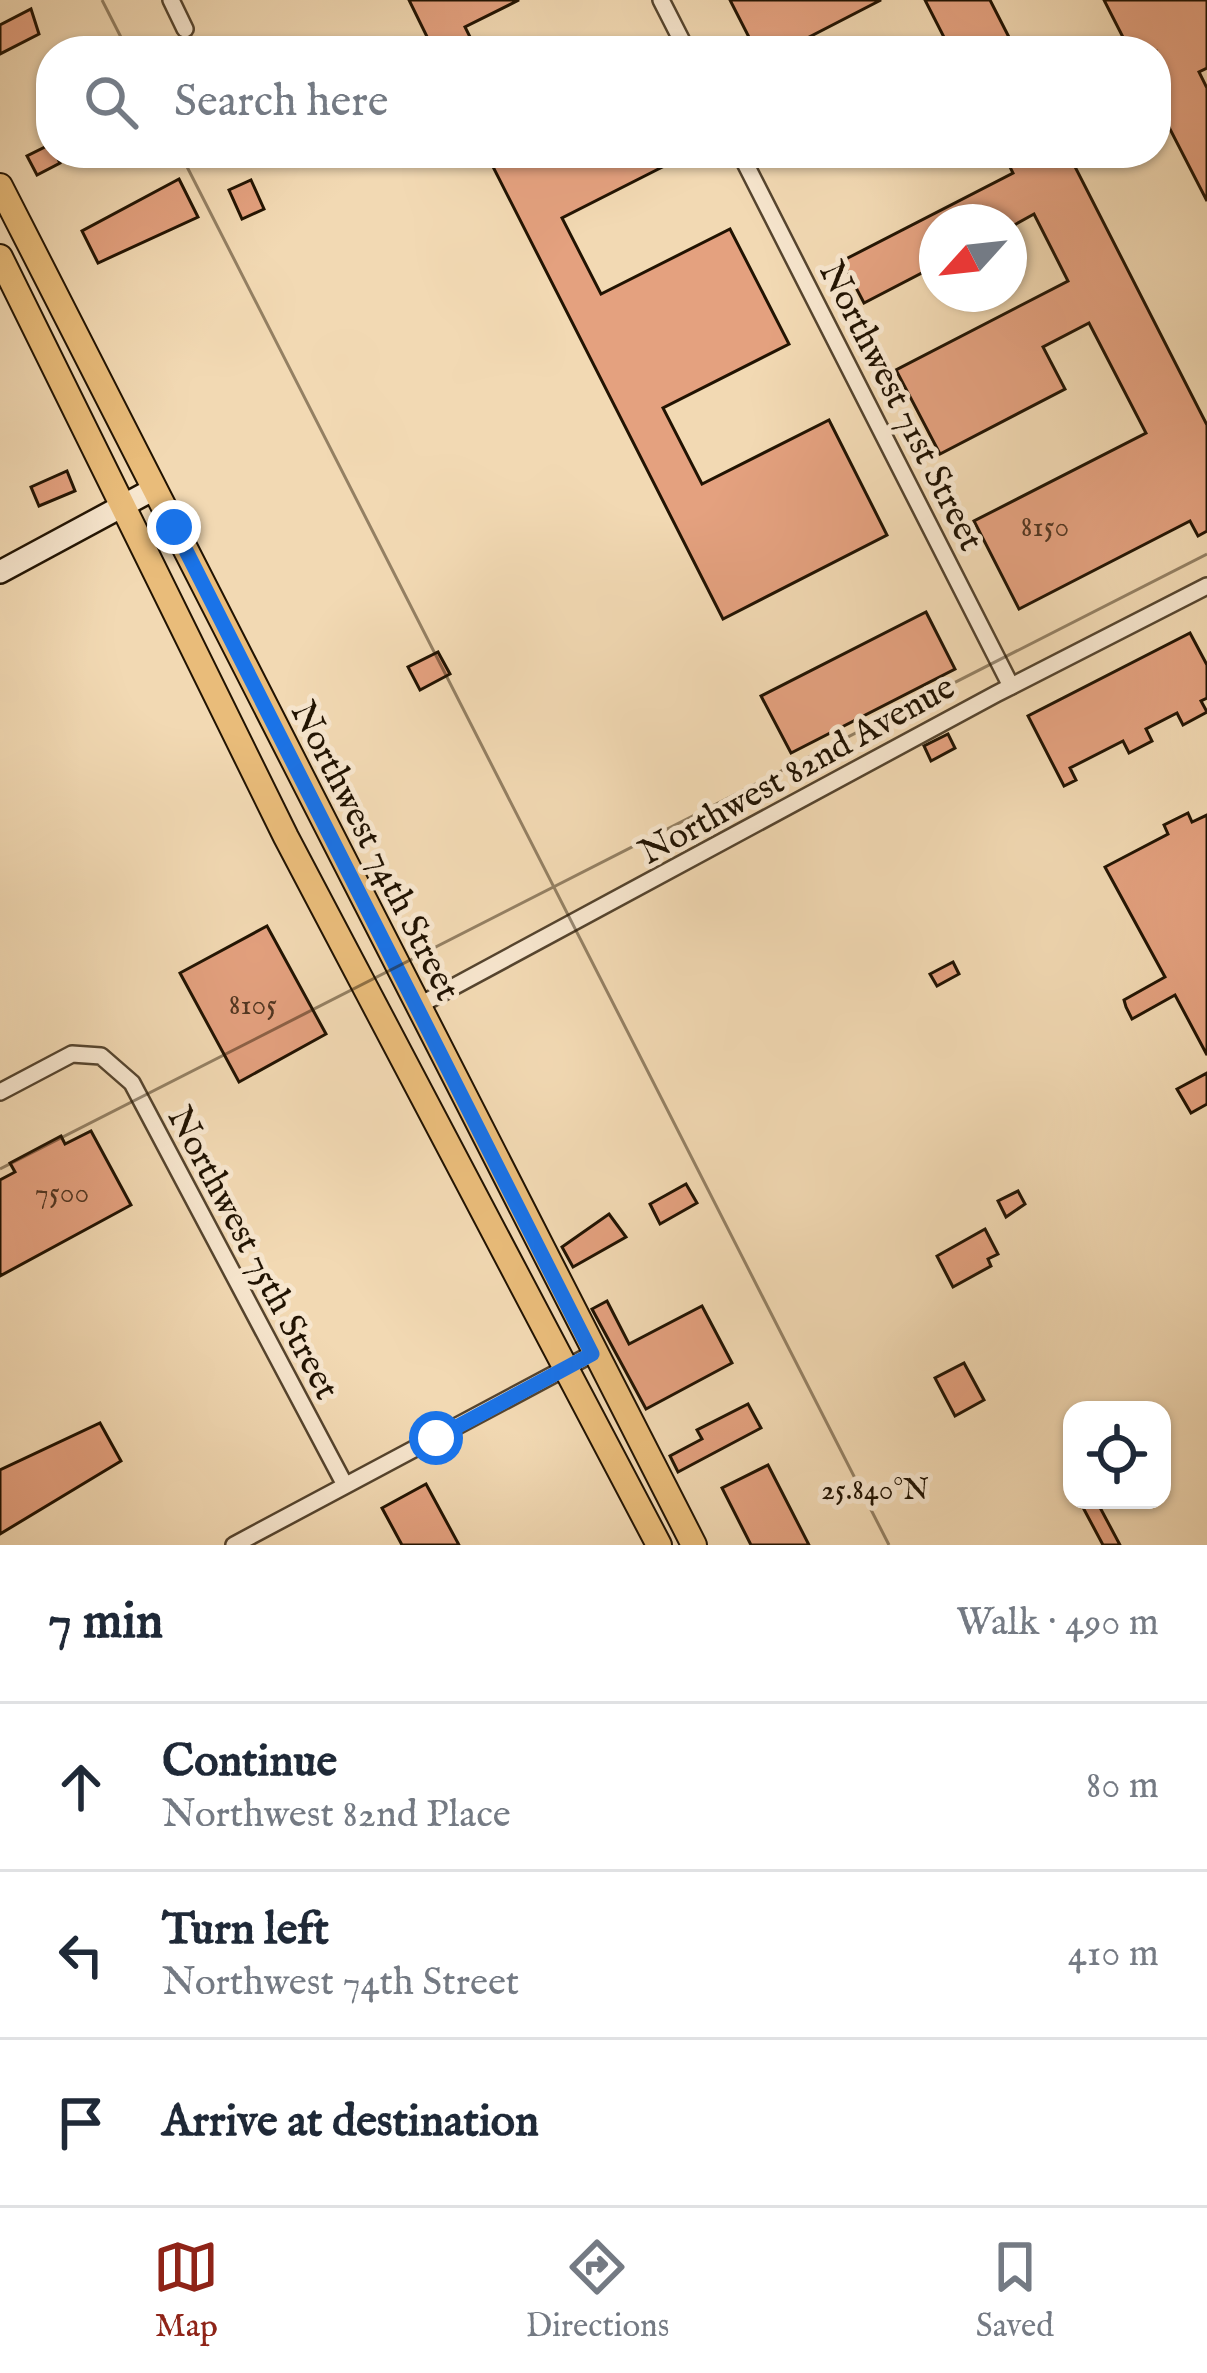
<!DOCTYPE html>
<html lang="en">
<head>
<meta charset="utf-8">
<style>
	:root { --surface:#fff; --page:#f6f6f7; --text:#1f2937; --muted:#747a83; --line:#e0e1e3; --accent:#8f2418 }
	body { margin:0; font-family:"IM FELL English",serif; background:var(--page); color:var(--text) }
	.controls { position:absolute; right:36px; bottom:36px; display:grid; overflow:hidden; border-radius:24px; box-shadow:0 3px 9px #0004 }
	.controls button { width:108px; height:108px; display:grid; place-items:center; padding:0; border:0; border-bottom:3px solid var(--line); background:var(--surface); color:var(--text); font:60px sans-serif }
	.compass { position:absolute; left:919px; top:204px; width:108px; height:108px; border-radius:50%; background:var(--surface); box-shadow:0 3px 9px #0004; rotate:243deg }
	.stop { position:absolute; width:36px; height:36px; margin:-27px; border:9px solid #1a73e8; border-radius:50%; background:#fff }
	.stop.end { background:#1a73e8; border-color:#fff; box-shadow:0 3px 12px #0008 }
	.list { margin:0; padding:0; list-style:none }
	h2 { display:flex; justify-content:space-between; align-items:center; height:156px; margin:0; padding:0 48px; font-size:51px }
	h2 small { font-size:39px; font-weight:400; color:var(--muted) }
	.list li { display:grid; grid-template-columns:78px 1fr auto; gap:36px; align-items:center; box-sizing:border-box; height:168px; padding:0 48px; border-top:3px solid var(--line) }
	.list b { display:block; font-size:45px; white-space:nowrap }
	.list p { margin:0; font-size:39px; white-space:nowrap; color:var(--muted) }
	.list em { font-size:39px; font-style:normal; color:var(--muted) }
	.icon { flex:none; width:66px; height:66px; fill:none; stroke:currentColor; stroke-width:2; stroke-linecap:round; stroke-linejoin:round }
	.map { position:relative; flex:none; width:1207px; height:1545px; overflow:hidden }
	.search { position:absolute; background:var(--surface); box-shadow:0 3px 9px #0004; left:36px; right:36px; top:36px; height:132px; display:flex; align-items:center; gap:30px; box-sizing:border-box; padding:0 42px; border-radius:48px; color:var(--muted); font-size:45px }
	.sheet { height:660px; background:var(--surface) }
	nav { display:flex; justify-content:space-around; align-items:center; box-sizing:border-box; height:168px; border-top:3px solid var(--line); background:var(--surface); font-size:33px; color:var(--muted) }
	nav a { display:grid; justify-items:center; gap:6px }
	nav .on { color:var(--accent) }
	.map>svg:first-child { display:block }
	.building { fill:#e4a17f; stroke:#211302; stroke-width:3 }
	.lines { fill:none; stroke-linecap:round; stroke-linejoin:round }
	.minor-casing { stroke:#55442e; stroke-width:20 }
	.secondary-casing { stroke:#211302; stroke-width:26 }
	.primary-casing { stroke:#211302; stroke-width:28 }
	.minor { stroke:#f7e6ce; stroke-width:15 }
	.secondary { stroke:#f7e6ce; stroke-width:21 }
	.primary { stroke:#e9bc7a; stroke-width:24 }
	.route { stroke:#1a73e8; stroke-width:15 }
	.ticks { fill:none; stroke:#211302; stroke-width:3; stroke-opacity:0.45 }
	.labels { text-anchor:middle; stroke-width:10; stroke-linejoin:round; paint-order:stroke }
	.number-label { font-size:30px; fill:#523621 }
	.street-label { font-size:36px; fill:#211302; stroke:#f7e6ce }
	.ticks-label { font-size:30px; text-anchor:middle; fill:#211302; stroke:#f7e6ce; stroke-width:10; stroke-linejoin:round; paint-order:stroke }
</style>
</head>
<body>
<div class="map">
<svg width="1207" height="1545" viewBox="0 0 1207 1545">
	<rect width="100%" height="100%" fill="#f2d9b3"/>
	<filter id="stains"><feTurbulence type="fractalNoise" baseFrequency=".00167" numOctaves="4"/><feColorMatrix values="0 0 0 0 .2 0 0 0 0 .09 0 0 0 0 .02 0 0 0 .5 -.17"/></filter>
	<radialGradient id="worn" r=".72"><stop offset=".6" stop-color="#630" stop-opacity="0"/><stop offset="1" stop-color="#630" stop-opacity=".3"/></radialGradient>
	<g class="building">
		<path d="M409 0H519L465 27 477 51H434Z"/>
		<path d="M730 0H881L782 51H756Z"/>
		<path d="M925 0H990L1016 51H951Z"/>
		<path d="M1104 0H1207V68L1199 72 1207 88V201L1156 102V51H1130Z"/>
		<path d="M31 9 39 34 0 54V25Z"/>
		<path d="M51 144 60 163 37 175 27 156Z"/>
		<path d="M486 153H690L562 218 601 294 730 229 789 344 663 408 702 484 829 420 887 535 723 619Z"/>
		<path d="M1003 153H1068L1207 425V531L1198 536 1190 521 1019 609 974 521 1146 433 1089 323 1043 347 1065 389 940 454 896 370 1068 281 1034 214 1009 228V222H937V265L864 303 842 261 1013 173Z"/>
		<path d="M179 179 198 217 98 263 82 231Z"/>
		<path d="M251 180 264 209 242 219 229 190Z"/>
		<path d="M67 471 75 491 39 506 31 487Z"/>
		<path d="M926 612 955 669 791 753 761 696Z"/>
		<path d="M1190 633 1207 665V698L1201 701 1207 712 1183 725 1177 713 1146 729 1152 741 1129 753 1123 741 1070 768 1076 780 1064 786 1028 716Z"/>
		<path d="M438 652 450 674 420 690 408 667Z"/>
		<path d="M948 734 955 748 931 761 924 746Z"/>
		<path d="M1188 813 1192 822 1207 815V1055L1175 995 1132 1019 1126 1007 1124 1000 1165 977 1105 867 1168 834 1164 825Z"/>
		<path d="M267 926 326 1034 239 1082 180 973Z"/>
		<path d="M953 962 959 974 937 986 930 974Z"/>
		<path d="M1207 1073V1104L1191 1113 1177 1089Z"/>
		<path d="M91 1131 131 1205 0 1276V1180L15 1172 10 1163 61 1136 65 1144Z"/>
		<path d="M686 1184 697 1203 660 1224 650 1204Z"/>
		<path d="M1018 1191 1025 1204 1006 1217 998 1201Z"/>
		<path d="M609 1214 626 1237 573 1267 562 1247Z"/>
		<path d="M985 1229 998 1254 988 1259 991 1266 953 1287 937 1256Z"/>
		<path d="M607 1301 629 1344 702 1306 732 1363 646 1409 592 1309Z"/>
		<path d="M964 1363 984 1400 955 1416 935 1378Z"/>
		<path d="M748 1404 761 1428 678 1472 670 1456 702 1439 697 1430Z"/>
		<path d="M100 1423 121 1461 0 1534V1470Z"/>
		<path d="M768 1465 809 1545H751L722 1488Z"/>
		<path d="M426 1484 459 1545H402L382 1508Z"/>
		<path d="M1079 1500H1096L1120 1545H1103Z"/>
	</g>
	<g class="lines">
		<defs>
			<g id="minor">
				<path d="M171 0 185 29"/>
				<path d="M661 0 687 51"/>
				<path d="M740 153 1011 686"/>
				<path d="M416 1007 996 694 1207 586"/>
				<path d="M0 1092 72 1054 101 1056 132 1083 345 1485"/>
				<path d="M234 1545 592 1354"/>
			</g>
			<path id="secondary" d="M0 572 154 489"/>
			<g id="primary">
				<path d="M0 186 694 1545"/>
				<path d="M0 257 286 837 659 1545"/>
			</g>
		</defs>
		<use href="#minor" class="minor-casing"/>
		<use href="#secondary" class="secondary-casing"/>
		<use href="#primary" class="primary-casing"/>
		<use href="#minor" class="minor"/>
		<use href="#secondary" class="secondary"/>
		<use href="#primary" class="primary"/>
	</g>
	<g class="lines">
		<path class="route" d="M174 527 592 1354 436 1438"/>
	</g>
	<path class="ticks" d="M102 0 128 51M180 153 889 1545M0 1169 1207 554"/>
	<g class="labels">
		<g class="number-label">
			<text x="1045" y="536">8150</text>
			<text x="253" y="1014">8105</text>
			<text x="62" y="1202">7500</text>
		</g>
		<g class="street-label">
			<text transform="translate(903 405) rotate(63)" y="13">Northwest 71st Street</text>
			<text transform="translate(796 768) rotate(-29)" y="13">Northwest 82nd Avenue</text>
			<text transform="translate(377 850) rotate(63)" y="13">Northwest 74th Street</text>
			<text transform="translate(255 1252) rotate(62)" y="13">Northwest 75th Street</text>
		</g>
	</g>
	<g class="ticks-label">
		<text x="875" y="1499">25.840°N</text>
	</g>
	<rect width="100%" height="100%" filter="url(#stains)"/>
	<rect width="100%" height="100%" fill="url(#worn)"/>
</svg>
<div class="controls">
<button><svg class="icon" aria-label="locate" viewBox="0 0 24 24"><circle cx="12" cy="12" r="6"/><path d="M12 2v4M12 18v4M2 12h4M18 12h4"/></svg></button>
</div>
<svg class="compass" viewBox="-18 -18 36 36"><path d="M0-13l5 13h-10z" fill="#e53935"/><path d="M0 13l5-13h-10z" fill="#747a83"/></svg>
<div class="stop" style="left:436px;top:1438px"></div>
<div class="stop end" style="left:174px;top:527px"></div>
<div class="search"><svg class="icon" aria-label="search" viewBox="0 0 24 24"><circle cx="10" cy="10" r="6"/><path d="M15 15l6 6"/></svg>Search here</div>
</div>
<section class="sheet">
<h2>7 min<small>Walk · 490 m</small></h2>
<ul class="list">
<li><svg class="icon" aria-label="ahead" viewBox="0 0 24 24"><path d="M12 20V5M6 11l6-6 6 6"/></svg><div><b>Continue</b><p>Northwest 82nd Place</p></div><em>80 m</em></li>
<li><svg class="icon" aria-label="left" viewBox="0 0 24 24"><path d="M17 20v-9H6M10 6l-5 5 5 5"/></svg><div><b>Turn left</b><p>Northwest 74th Street</p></div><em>410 m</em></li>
<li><svg class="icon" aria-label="arrive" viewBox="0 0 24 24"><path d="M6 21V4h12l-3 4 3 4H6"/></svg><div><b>Arrive at destination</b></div></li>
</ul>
</section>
<nav>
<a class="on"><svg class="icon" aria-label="map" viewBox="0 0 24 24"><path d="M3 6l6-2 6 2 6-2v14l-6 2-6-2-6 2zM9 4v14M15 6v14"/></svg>Map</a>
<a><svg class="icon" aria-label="directions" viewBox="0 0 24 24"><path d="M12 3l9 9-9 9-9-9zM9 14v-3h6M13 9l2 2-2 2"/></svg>Directions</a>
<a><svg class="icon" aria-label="saved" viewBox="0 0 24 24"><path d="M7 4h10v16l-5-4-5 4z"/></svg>Saved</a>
</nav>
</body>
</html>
